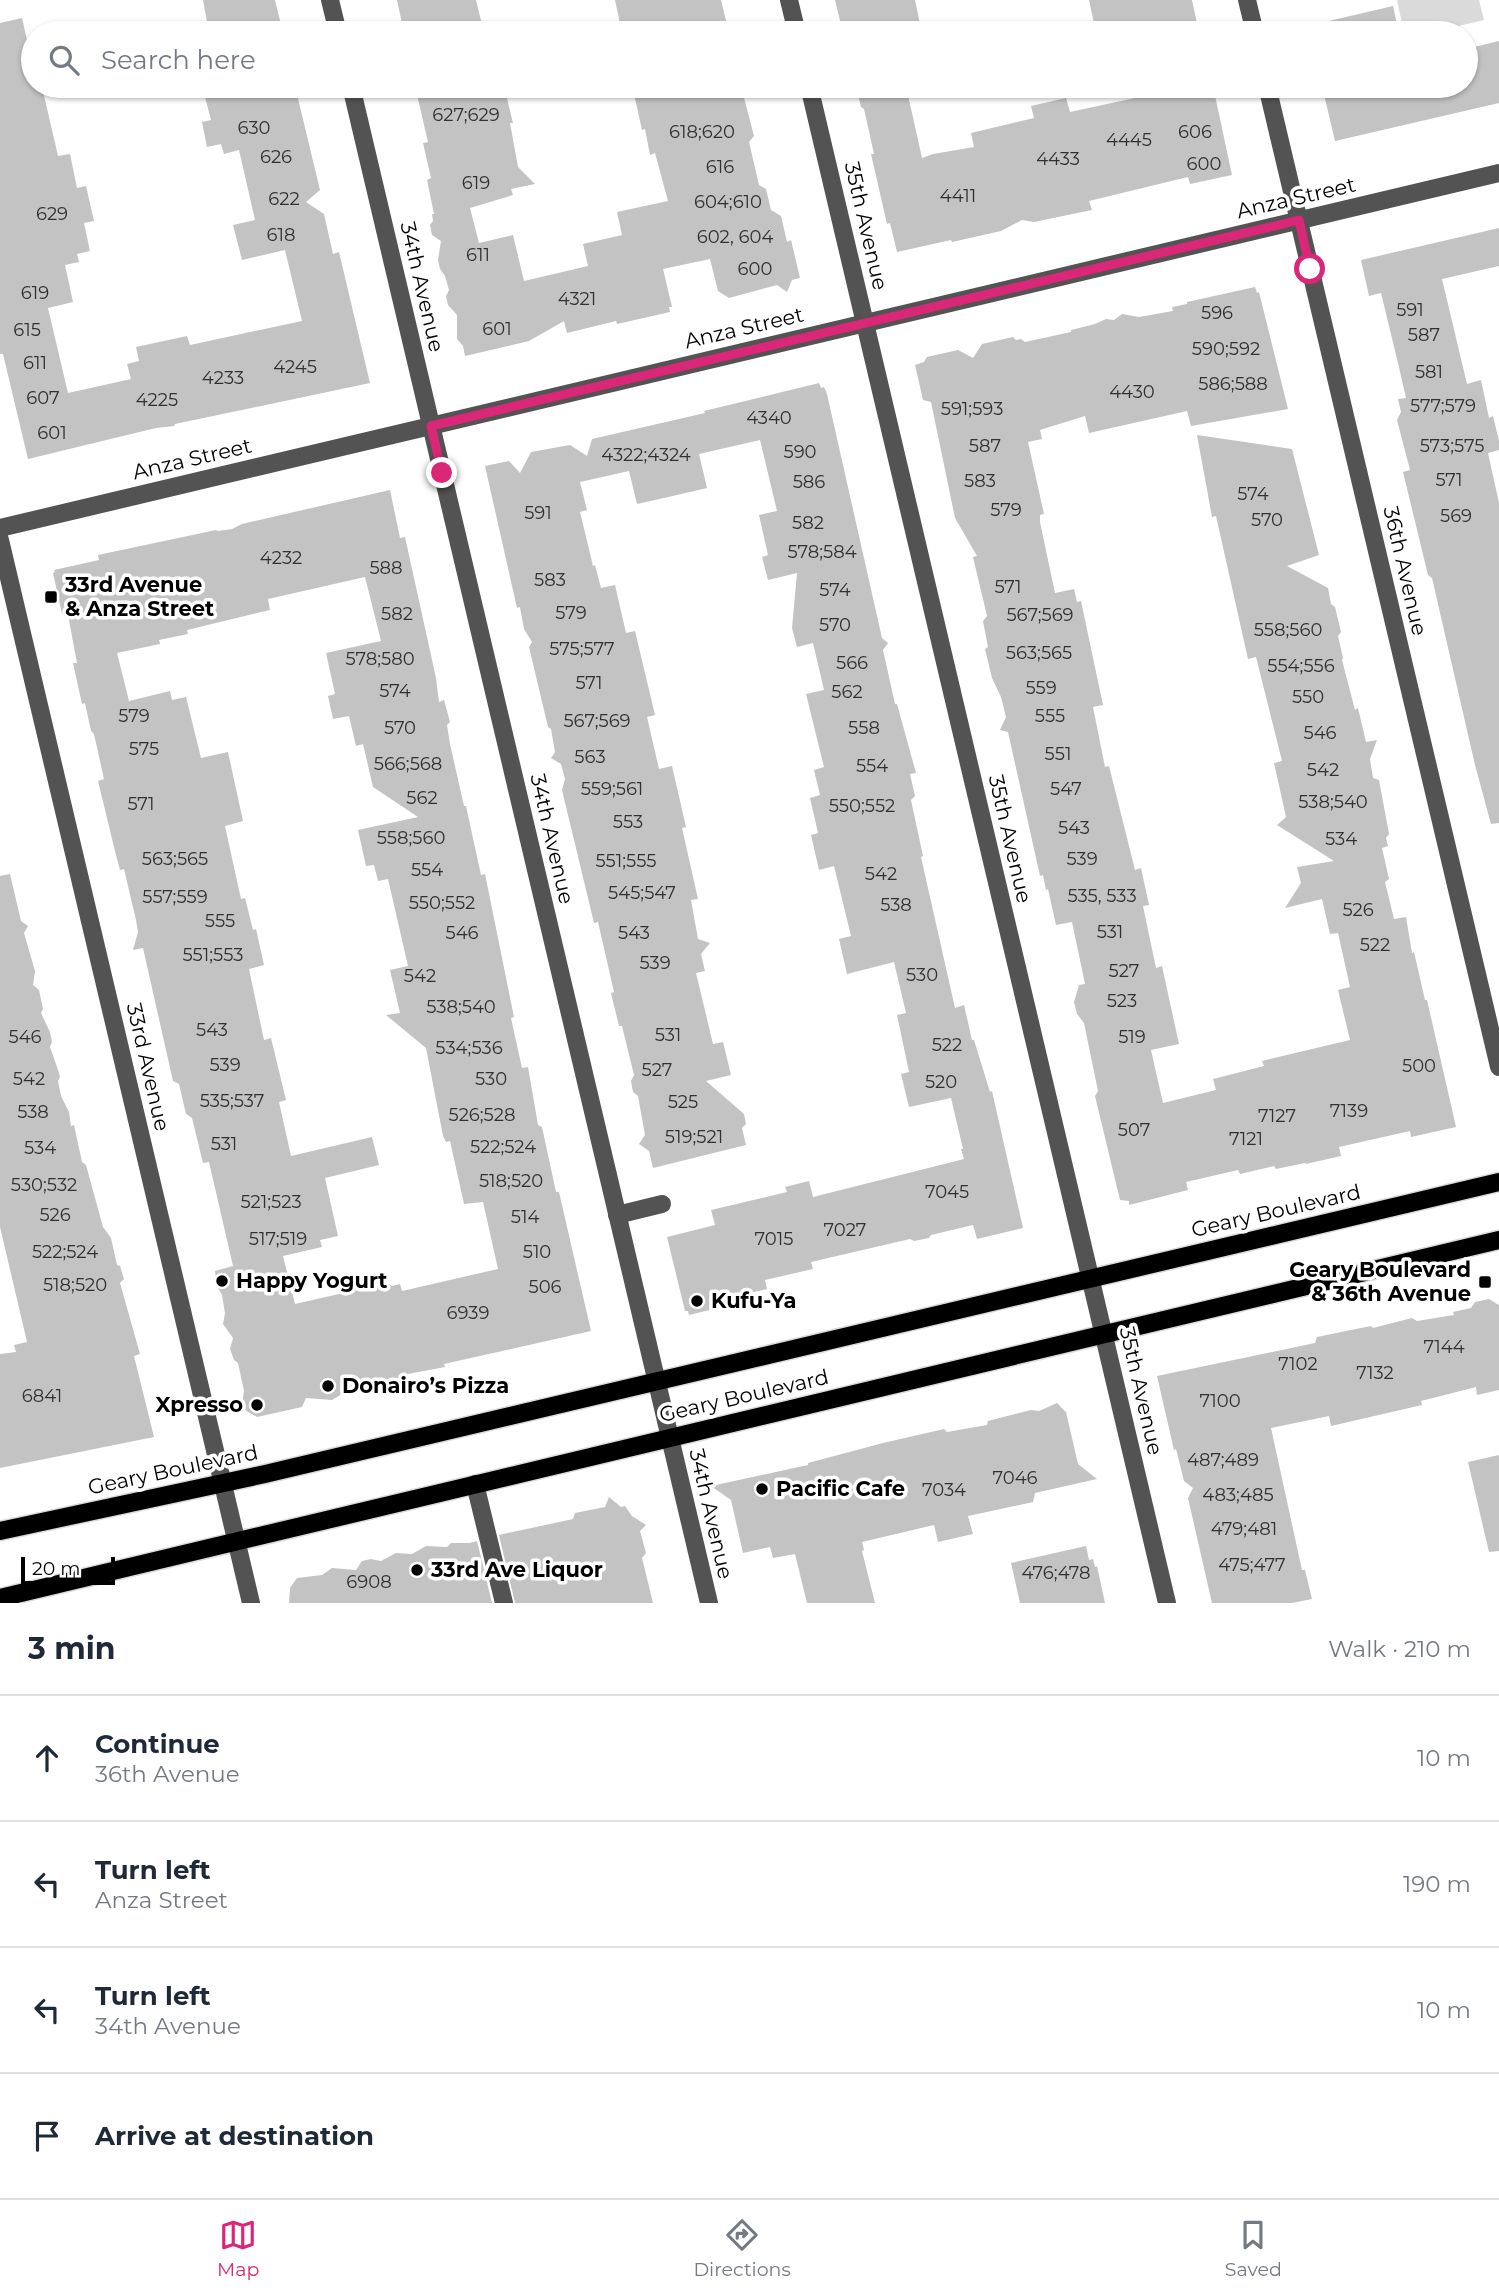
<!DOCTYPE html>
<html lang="en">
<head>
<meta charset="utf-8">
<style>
	:root { --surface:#fff; --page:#f2f2f3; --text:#1f2937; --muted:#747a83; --line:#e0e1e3; --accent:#db2777 }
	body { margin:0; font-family:Montserrat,sans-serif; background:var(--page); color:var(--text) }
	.scale { position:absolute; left:21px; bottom:18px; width:94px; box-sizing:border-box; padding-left:7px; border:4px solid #000; border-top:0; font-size:19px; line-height:24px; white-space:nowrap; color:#000; -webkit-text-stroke:5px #fff; paint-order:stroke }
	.stop { position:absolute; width:21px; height:21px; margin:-16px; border:5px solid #db2777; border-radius:50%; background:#fff }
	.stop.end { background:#db2777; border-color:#fff; box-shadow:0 2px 7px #0008 }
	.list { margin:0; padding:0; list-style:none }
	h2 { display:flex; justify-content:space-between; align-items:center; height:91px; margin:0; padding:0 28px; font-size:30px }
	h2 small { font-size:23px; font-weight:400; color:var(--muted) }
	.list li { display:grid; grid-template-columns:46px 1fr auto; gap:21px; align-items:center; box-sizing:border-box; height:126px; padding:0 28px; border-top:2px solid var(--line) }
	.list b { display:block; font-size:26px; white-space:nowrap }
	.list p { margin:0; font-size:23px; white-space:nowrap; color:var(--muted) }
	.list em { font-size:23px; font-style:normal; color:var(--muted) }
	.icon { flex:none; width:38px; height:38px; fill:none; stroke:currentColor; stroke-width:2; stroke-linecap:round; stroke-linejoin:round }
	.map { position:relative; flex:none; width:1499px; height:1603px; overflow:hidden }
	.search { position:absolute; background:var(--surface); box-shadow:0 2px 5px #0004; left:21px; right:21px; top:21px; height:77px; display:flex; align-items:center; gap:18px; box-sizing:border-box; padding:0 24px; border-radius:38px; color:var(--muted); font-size:26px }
	.sheet { height:595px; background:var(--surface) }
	nav { display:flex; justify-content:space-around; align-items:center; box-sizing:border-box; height:98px; border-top:2px solid var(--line); background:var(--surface); font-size:19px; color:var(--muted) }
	nav a { display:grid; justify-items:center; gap:4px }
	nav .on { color:var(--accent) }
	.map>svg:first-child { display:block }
	.green { fill:#dadada }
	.building { fill:#c3c3c3; fill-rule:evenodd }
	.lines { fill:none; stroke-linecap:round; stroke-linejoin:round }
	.major-casing { stroke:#dbdbdb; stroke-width:21 }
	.minor { stroke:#535353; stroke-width:18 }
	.major { stroke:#000; stroke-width:18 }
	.route { stroke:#db2777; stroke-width:9 }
	.poi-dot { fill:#000; stroke:#fff; stroke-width:2.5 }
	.labels { text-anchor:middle; stroke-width:7; stroke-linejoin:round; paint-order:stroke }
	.number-label { font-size:18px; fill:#313131 }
	.street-label { font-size:21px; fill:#000; stroke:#fff }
	.poi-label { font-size:21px; font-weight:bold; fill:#000; stroke:#fff; text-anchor:start }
</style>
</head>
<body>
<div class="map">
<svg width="1499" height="1603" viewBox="0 0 1499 1603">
	<rect width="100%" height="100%" fill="#fff"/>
	<path class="green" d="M1397 0H1479L1484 20 1429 33 1426 22 1403 28Z"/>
	<g class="building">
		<path d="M203 0H275L283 33H209Z"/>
		<path d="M397 0H476L484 33H404Z"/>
		<path d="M615 0H721L729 33H622Z"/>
		<path d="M835 0H915L922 33H843Z"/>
		<path d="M1089 0H1192L1198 28 1174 33H1096Z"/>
		<path d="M1393 6 1399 33H1321L1320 23Z"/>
		<path d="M22 18 33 66V86H38L39 91H43L58 156 70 154 77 188 86 186 94 221 84 223 90 251 77 254 79 262 65 265 73 302 48 308 68 393 131 379 127 364 139 361 136 347 187 336 190 345 302 321 285 250 242 260 233 225 255 220 239 150 224 154 221 144 207 147 202 122 211 120 204 93 217 91 216 86H295L320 190 306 202 324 214 333 254 339 252 370 383 175 424 174 426 156 428 28 459 3 354H0V23Z"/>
		<path d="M1499 41V103L1335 141 1322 86H1466V49Z"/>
		<path d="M415 86H504L513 123H510L518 167 535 184 511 189 513 195 470 208 479 243 513 235 524 281 588 266 583 244 622 235 617 212 668 201 655 153 650 155 645 129 642 130 634 94 651 90 650 86H741L754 136 749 142 759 185 766 189 771 210 781 216 787 242 791 240 800 278 792 280 787 292 777 285 729 298 718 291 710 259 663 269 672 307H669L670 312 617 324 616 321 567 333 564 321 529 341 465 356 463 346 457 339V315L448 305 446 296 449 290 445 276 440 269 438 260 441 241 432 235 430 225 433 221 432 214H434L427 180 431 178 423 143 428 142Z"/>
		<path d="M856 86H906L922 158 933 154 974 147 971 133 1034 118 1031 106 1066 98 1070 112 1158 93 1156 86H1213L1232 175 1190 184 1188 177 1089 201 1092 210 1034 222 1022 220 1001 231 952 242 951 240 897 252 890 223 887 224 871 154H874L864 109 861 107Z"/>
		<path d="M1499 228V266L1442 279 1467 384 1481 380 1489 418 1493 416 1499 441V450L1488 453 1499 503V823L1491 824 1475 765 1432 578 1428 575 1403 472 1410 470 1397 420 1401 412 1398 399 1406 398 1398 363 1381 293 1369 296 1361 260Z"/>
		<path d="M1255 287 1257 293 1259 292 1288 409 1191 426 1187 411 1089 433 1085 416 1040 430 1042 439 1028 442 1044 514 1040 515V522L1055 593 1074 589 1077 602 1081 601 1103 705 1093 707 1105 767 1109 766 1135 870 1141 868 1149 905 1143 906 1156 968 1162 966 1179 1044 1151 1050 1163 1103 1216 1090 1213 1079 1264 1066 1262 1061 1350 1040 1338 990 1350 987 1338 933 1330 934 1322 899 1285 908 1301 883 1297 867 1334 861 1277 825 1286 817 1274 763 1282 761 1256 657 1248 659 1216 516 1212 517 1197 435 1292 449 1319 555 1287 566 1328 588 1331 604 1335 607 1341 632 1338 636 1343 658 1342 660 1355 710 1358 708 1366 742 1377 740 1370 759 1373 778 1379 780 1389 834 1386 838 1388 846 1382 848 1389 879 1385 882 1394 919 1406 917 1412 953 1414 952 1425 1000H1427L1456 1127 1411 1137 1410 1131 1339 1147 1341 1156 1306 1164 1305 1163 1276 1169 1274 1166 1240 1174 1238 1170 1186 1182 1188 1190 1129 1205V1201L1120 1200 1095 1096 1098 1091 1084 1023 1077 1014 1074 1002 1079 985 1085 984 1072 922 1056 925 1048 889 1046 890 1043 875 1040 876 1008 732 1000 730 1006 717 1001 697 992 678 985 649 988 647 983 621 987 616 973 557 977 556 955 518 931 402 923 400 915 365 924 362 927 357 958 350 973 358 982 344 1013 337 1016 340 1021 339 1025 342 1071 332V330L1095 324 1106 319 1114 320 1122 314 1139 317 1173 311 1172 307 1187 304V302Z"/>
		<path d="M819 383 821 388 824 387 827 394 882 638 888 643 883 650 895 704H897L916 773 910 774 915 796 911 800 923 856 921 857 955 1008 964 1005 972 1040H974L990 1092 992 1091 1023 1228 977 1239 973 1225 931 1235 929 1238 914 1241 910 1239 811 1262 813 1269 765 1280 767 1289 732 1297 734 1304 689 1315 688 1311H685L667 1237 715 1225 711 1210 787 1192 785 1187 809 1181 813 1197 964 1159 961 1149H963L951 1098 909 1107 901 1074 909 1072 897 1015 906 1013 894 962 847 974 839 939 851 936 834 866 819 870 811 835 818 833 810 798 820 795 814 770 824 767 806 694 824 690 813 643 797 647 792 628 797 573 768 580 762 557 768 555 759 515 777 511 760 440 699 454 707 488 677 495 637 504 629 471 580 482 587 510 580 512 593 566 595 565 601 588 615 585 626 633 635 631 655 715 647 717 659 769 672 766 686 827 682 828 698 899 691 900 698 939 710 943 701 954 705 971 696 973 713 1044 723 1042 731 1075 706 1081 744 1114 746 1124 742 1128 746 1145 653 1168 649 1151 639 1144 645 1135 638 1096 633 1092 631 1081 634 1075 622 1026H619L611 993 614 992 598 922 594 923 562 790 565 779 561 764 551 758 555 752 551 729 548 727 529 647 532 642 524 629 520 607 517 608 485 466 509 461 520 473 531 452 570 445 587 456 592 439 705 413 704 411Z"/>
		<path d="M390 490 400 538 405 537 436 678 439 702 444 700 450 722 447 725 450 744 464 806H466L481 875 485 874 514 1017 511 1018 522 1068 528 1067 538 1125 542 1127 556 1192H559L591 1331 444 1364 445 1367 408 1374 396 1384 383 1387 374 1381 362 1392 348 1396 344 1393 332 1400 306 1398 302 1407 257 1417 245 1410 242 1404 244 1391 238 1363 234 1360 230 1349 233 1338 223 1324 225 1313 222 1295 217 1286 215 1271 233 1266 209 1162 203 1163 192 1118 186 1114 179 1084 173 1081 143 948 133 950 138 932 136 920 124 869 120 870 115 851 98 781 104 779 94 734 91 731 85 703 82 704 73 663H77L68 615 62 614 53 573 55 572 54 570 99 560 98 555 216 530 218 531 232 529 242 524ZM365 577 381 641 326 653 335 694 328 696 333 719 349 716 356 746 363 744 373 787 418 817 358 830 366 866 374 865 378 881 388 879 408 966 390 970 400 1013 386 1015 426 1048 443 1136 446 1142 450 1141 464 1204 483 1202 498 1269 402 1291 400 1284 392 1286 387 1283 295 1304 283 1256 322 1247 320 1240 338 1236 325 1178 379 1165 372 1137 291 1156 279 1102 286 1100 271 1038 264 1040 249 969 264 965 256 929 253 930 245 898 241 899 225 826 243 821 228 752 201 758 186 697 172 700 170 691 129 701 117 653 160 644 159 640 188 634 187 630 270 610 268 599Z"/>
		<path d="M10 874 21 921 28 926 24 933 35 971 33 985 39 990 43 1009 41 1013 50 1032 52 1042 50 1047 58 1070 60 1077 58 1081 61 1096 69 1112 71 1126 74 1125 82 1162 86 1165 103 1227 111 1238 117 1265 120 1266 124 1279 120 1283 140 1354 134 1356 154 1437 0 1468V1354L16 1352 14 1345 27 1342 0 1227V876Z"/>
		<path d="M1489 1299 1499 1305V1390L1477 1395 1476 1387 1421 1401 1422 1405 1331 1426 1329 1416 1271 1428 1302 1570H1305L1312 1599 1292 1603H1212L1188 1498 1193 1488 1184 1481 1176 1449 1174 1450 1157 1376 1315 1343 1317 1337 1341 1332 1371 1326 1373 1328 1412 1318 1417 1321 1454 1315 1453 1312 1471 1308 1475 1302Z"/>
		<path d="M1057 1403 1066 1412 1078 1464 1097 1479 1035 1493 1033 1502 968 1516 973 1534 938 1542 934 1525 862 1542 864 1550 862 1551 875 1603H807L795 1554 773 1558 770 1547 743 1553 731 1500 711 1486 808 1465V1463L883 1443 944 1429 947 1432 987 1425 988 1421 1031 1410 1039 1411Z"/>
		<path d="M1499 1455V1551L1489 1552 1468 1462Z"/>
		<path d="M609 1497 621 1507 625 1506 632 1516 646 1525 640 1531 646 1553 642 1558 653 1603H515L499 1535 573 1519 575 1513 605 1507Z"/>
		<path d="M477 1541 492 1603H289L290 1588 297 1578 322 1575 332 1568 356 1570 362 1561 371 1559 381 1561 396 1553 412 1554 426 1546 447 1547 451 1543H470Z"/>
		<path d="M1086 1546 1089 1560 1093 1559 1095 1567 1097 1566 1105 1603H1020L1011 1563Z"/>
	</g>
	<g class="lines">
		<defs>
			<g id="major">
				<path d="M0 1531 265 1474 1499 1182"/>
				<path d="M0 1598 1499 1240"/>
			</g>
		</defs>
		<use href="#major" class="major-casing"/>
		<g class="minor">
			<path d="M330 0 338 33"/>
			<path d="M789 0 797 33"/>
			<path d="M1247 0 1255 33"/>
			<path d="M351 86 709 1603"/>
			<path d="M809 86 1167 1603"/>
			<path d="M1267 86 1499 1067"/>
			<path d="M0 528 1499 173"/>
			<path d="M0 540 251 1603"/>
			<path d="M617 1215 662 1204"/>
			<path d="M475 1484 504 1603"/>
		</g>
		<use href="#major" class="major"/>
	</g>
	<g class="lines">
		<path class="route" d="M442 473 431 426 1262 229 1299 220 1310 269"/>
	</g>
	<g class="poi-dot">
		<rect x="44" y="590" width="14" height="14" rx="3.5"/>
		<circle cx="222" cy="1281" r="7"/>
		<rect x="1478" y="1275" width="14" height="14" rx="3.5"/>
		<circle cx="697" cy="1301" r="7"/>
		<circle cx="328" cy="1386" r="7"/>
		<circle cx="257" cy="1405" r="7"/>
		<circle cx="762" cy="1489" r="7"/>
		<circle cx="417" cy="1570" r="7"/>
	</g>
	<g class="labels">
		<g class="number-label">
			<text x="466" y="121">627;629</text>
			<text x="254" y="134">630</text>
			<text x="702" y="138">618;620</text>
			<text x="1195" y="138">606</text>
			<text x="1129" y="146">4445</text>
			<text x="276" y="163">626</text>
			<text x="1058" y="165">4433</text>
			<text x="1204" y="170">600</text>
			<text x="720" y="173">616</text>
			<text x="476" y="189">619</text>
			<text x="958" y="202">4411</text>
			<text x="284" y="205">622</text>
			<text x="728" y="208">604;610</text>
			<text x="52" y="220">629</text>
			<text x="281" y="241">618</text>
			<text x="735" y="243">602, 604</text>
			<text x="478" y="261">611</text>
			<text x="755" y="275">600</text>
			<text x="35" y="299">619</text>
			<text x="577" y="305">4321</text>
			<text x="1410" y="316">591</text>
			<text x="1217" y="319">596</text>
			<text x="497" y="335">601</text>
			<text x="27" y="336">615</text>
			<text x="1424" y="341">587</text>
			<text x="1226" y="355">590;592</text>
			<text x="35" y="369">611</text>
			<text x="295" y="373">4245</text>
			<text x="1429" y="378">581</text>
			<text x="223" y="384">4233</text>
			<text x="1233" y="390">586;588</text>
			<text x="1132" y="398">4430</text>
			<text x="43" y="404">607</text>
			<text x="157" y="406">4225</text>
			<text x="1443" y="412">577;579</text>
			<text x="972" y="415">591;593</text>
			<text x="769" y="424">4340</text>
			<text x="52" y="439">601</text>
			<text x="985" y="452">587</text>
			<text x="1452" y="452">573;575</text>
			<text x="800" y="458">590</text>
			<text x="646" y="461">4322;4324</text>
			<text x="1449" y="486">571</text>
			<text x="980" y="487">583</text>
			<text x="809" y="488">586</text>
			<text x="1253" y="500">574</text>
			<text x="1006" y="516">579</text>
			<text x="538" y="519">591</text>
			<text x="1456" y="522">569</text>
			<text x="1267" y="526">570</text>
			<text x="808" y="529">582</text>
			<text x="822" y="558">578;584</text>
			<text x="281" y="564">4232</text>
			<text x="386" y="574">588</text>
			<text x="550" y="586">583</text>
			<text x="1008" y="593">571</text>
			<text x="835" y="596">574</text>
			<text x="571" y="619">579</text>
			<text x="397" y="620">582</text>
			<text x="1040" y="621">567;569</text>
			<text x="835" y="631">570</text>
			<text x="1288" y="636">558;560</text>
			<text x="582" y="655">575;577</text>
			<text x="1039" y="659">563;565</text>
			<text x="380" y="665">578;580</text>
			<text x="852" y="669">566</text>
			<text x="1301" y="672">554;556</text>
			<text x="589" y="689">571</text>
			<text x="1041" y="694">559</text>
			<text x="395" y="697">574</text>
			<text x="847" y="698">562</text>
			<text x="1308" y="703">550</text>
			<text x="134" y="722">579</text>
			<text x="1050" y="722">555</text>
			<text x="597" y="727">567;569</text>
			<text x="400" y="734">570</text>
			<text x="864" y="734">558</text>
			<text x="1320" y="739">546</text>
			<text x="144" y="755">575</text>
			<text x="1058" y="760">551</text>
			<text x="590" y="763">563</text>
			<text x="408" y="770">566;568</text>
			<text x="872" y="772">554</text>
			<text x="1323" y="776">542</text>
			<text x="612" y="795">559;561</text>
			<text x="1066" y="795">547</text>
			<text x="422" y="804">562</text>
			<text x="1333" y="808">538;540</text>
			<text x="141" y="810">571</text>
			<text x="862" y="812">550;552</text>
			<text x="628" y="828">553</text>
			<text x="1074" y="834">543</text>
			<text x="411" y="844">558;560</text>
			<text x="1341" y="845">534</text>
			<text x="175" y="865">563;565</text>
			<text x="1082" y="865">539</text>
			<text x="626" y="867">551;555</text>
			<text x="427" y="876">554</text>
			<text x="881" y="880">542</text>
			<text x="642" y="899">545;547</text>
			<text x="1102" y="902">535, 533</text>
			<text x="175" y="903">557;559</text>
			<text x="442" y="909">550;552</text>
			<text x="896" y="911">538</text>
			<text x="1358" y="916">526</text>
			<text x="220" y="927">555</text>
			<text x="1110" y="938">531</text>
			<text x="462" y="939">546</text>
			<text x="634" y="939">543</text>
			<text x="1375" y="951">522</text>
			<text x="213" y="961">551;553</text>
			<text x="655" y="969">539</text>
			<text x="1124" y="977">527</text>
			<text x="922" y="981">530</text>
			<text x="420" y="982">542</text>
			<text x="1122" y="1007">523</text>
			<text x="461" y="1013">538;540</text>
			<text x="212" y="1036">543</text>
			<text x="668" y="1041">531</text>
			<text x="25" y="1043">546</text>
			<text x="1132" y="1043">519</text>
			<text x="947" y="1051">522</text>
			<text x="469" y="1054">534;536</text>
			<text x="225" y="1071">539</text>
			<text x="1419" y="1072">500</text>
			<text x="657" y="1076">527</text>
			<text x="29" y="1085">542</text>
			<text x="491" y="1085">530</text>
			<text x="941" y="1088">520</text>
			<text x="232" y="1107">535;537</text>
			<text x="683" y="1108">525</text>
			<text x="1349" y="1117">7139</text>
			<text x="33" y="1118">538</text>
			<text x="482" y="1121">526;528</text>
			<text x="1277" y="1122">7127</text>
			<text x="1134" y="1136">507</text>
			<text x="694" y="1143">519;521</text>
			<text x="1246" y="1145">7121</text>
			<text x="224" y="1150">531</text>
			<text x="503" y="1153">522;524</text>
			<text x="40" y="1154">534</text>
			<text x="511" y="1187">518;520</text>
			<text x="44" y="1191">530;532</text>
			<text x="947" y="1198">7045</text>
			<text x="271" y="1208">521;523</text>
			<text x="55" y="1221">526</text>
			<text x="525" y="1223">514</text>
			<text x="845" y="1236">7027</text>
			<text x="278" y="1245">517;519</text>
			<text x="774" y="1245">7015</text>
			<text x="65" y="1258">522;524</text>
			<text x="537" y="1258">510</text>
			<text x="75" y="1291">518;520</text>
			<text x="545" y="1293">506</text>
			<text x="468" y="1319">6939</text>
			<text x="1444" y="1353">7144</text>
			<text x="1298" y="1370">7102</text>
			<text x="1375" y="1379">7132</text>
			<text x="42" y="1402">6841</text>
			<text x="1220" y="1407">7100</text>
			<text x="1223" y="1466">487;489</text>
			<text x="1015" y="1484">7046</text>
			<text x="944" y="1496">7034</text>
			<text x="1238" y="1501">483;485</text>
			<text x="1244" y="1535">479;481</text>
			<text x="1252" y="1571">475;477</text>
			<text x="1056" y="1579">476;478</text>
			<text x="369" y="1588">6908</text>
		</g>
		<g class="street-label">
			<text transform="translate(1296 198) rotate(-13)" y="7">Anza Street</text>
			<text transform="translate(866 226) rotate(77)" y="7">35th Avenue</text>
			<text transform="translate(422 287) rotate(77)" y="7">34th Avenue</text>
			<text transform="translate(744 328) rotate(-13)" y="7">Anza Street</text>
			<text transform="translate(192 459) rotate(-13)" y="7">Anza Street</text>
			<text transform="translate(1405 571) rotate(77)" y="7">36th Avenue</text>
			<text transform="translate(552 839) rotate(77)" y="7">34th Avenue</text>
			<text transform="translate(1010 839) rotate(77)" y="7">35th Avenue</text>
			<text transform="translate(148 1067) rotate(77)" y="7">33rd Avenue</text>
			<text transform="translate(1276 1211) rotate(-13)" y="7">Geary Boulevard</text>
			<text transform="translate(1141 1391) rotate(77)" y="7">35th Avenue</text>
			<text transform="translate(744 1396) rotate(-13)" y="7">Geary Boulevard</text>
			<text transform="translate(173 1470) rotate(-12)" y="7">Geary Boulevard</text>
			<text transform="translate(711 1514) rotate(77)" y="7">34th Avenue</text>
		</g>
		<g class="poi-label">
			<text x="65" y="592">33rd Avenue<tspan x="65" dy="24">&amp; Anza Street</tspan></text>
			<text x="1471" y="1277" text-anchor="end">Geary Boulevard<tspan x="1471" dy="24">&amp; 36th Avenue</tspan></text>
			<text x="236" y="1288">Happy Yogurt</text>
			<text x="711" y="1308">Kufu-Ya</text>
			<text x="342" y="1393">Donairo’s Pizza</text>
			<text x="243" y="1412" text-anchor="end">Xpresso</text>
			<text x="776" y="1496">Pacific Cafe</text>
			<text x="431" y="1577">33rd Ave Liquor</text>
		</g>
	</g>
</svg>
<div class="scale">20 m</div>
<div class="stop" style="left:1310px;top:269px"></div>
<div class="stop end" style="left:442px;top:473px"></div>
<div class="search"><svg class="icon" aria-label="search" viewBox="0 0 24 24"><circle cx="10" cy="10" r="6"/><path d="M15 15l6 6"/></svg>Search here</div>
</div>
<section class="sheet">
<h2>3 min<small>Walk · 210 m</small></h2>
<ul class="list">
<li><svg class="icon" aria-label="ahead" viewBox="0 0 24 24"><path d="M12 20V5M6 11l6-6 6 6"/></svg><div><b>Continue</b><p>36th Avenue</p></div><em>10 m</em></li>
<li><svg class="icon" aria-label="left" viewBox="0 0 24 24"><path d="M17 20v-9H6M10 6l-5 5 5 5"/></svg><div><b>Turn left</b><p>Anza Street</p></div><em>190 m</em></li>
<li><svg class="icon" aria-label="left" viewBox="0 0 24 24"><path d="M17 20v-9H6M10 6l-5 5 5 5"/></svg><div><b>Turn left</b><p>34th Avenue</p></div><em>10 m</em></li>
<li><svg class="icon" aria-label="arrive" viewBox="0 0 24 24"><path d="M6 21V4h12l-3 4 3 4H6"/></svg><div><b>Arrive at destination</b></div></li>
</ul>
</section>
<nav>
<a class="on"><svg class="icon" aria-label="map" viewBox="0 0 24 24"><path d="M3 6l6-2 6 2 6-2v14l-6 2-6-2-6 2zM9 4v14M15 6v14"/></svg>Map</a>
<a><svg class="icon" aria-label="directions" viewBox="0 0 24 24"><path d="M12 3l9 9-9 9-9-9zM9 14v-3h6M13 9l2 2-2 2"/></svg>Directions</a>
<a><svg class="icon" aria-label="saved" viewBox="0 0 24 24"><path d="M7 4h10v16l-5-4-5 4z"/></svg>Saved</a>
</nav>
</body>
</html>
